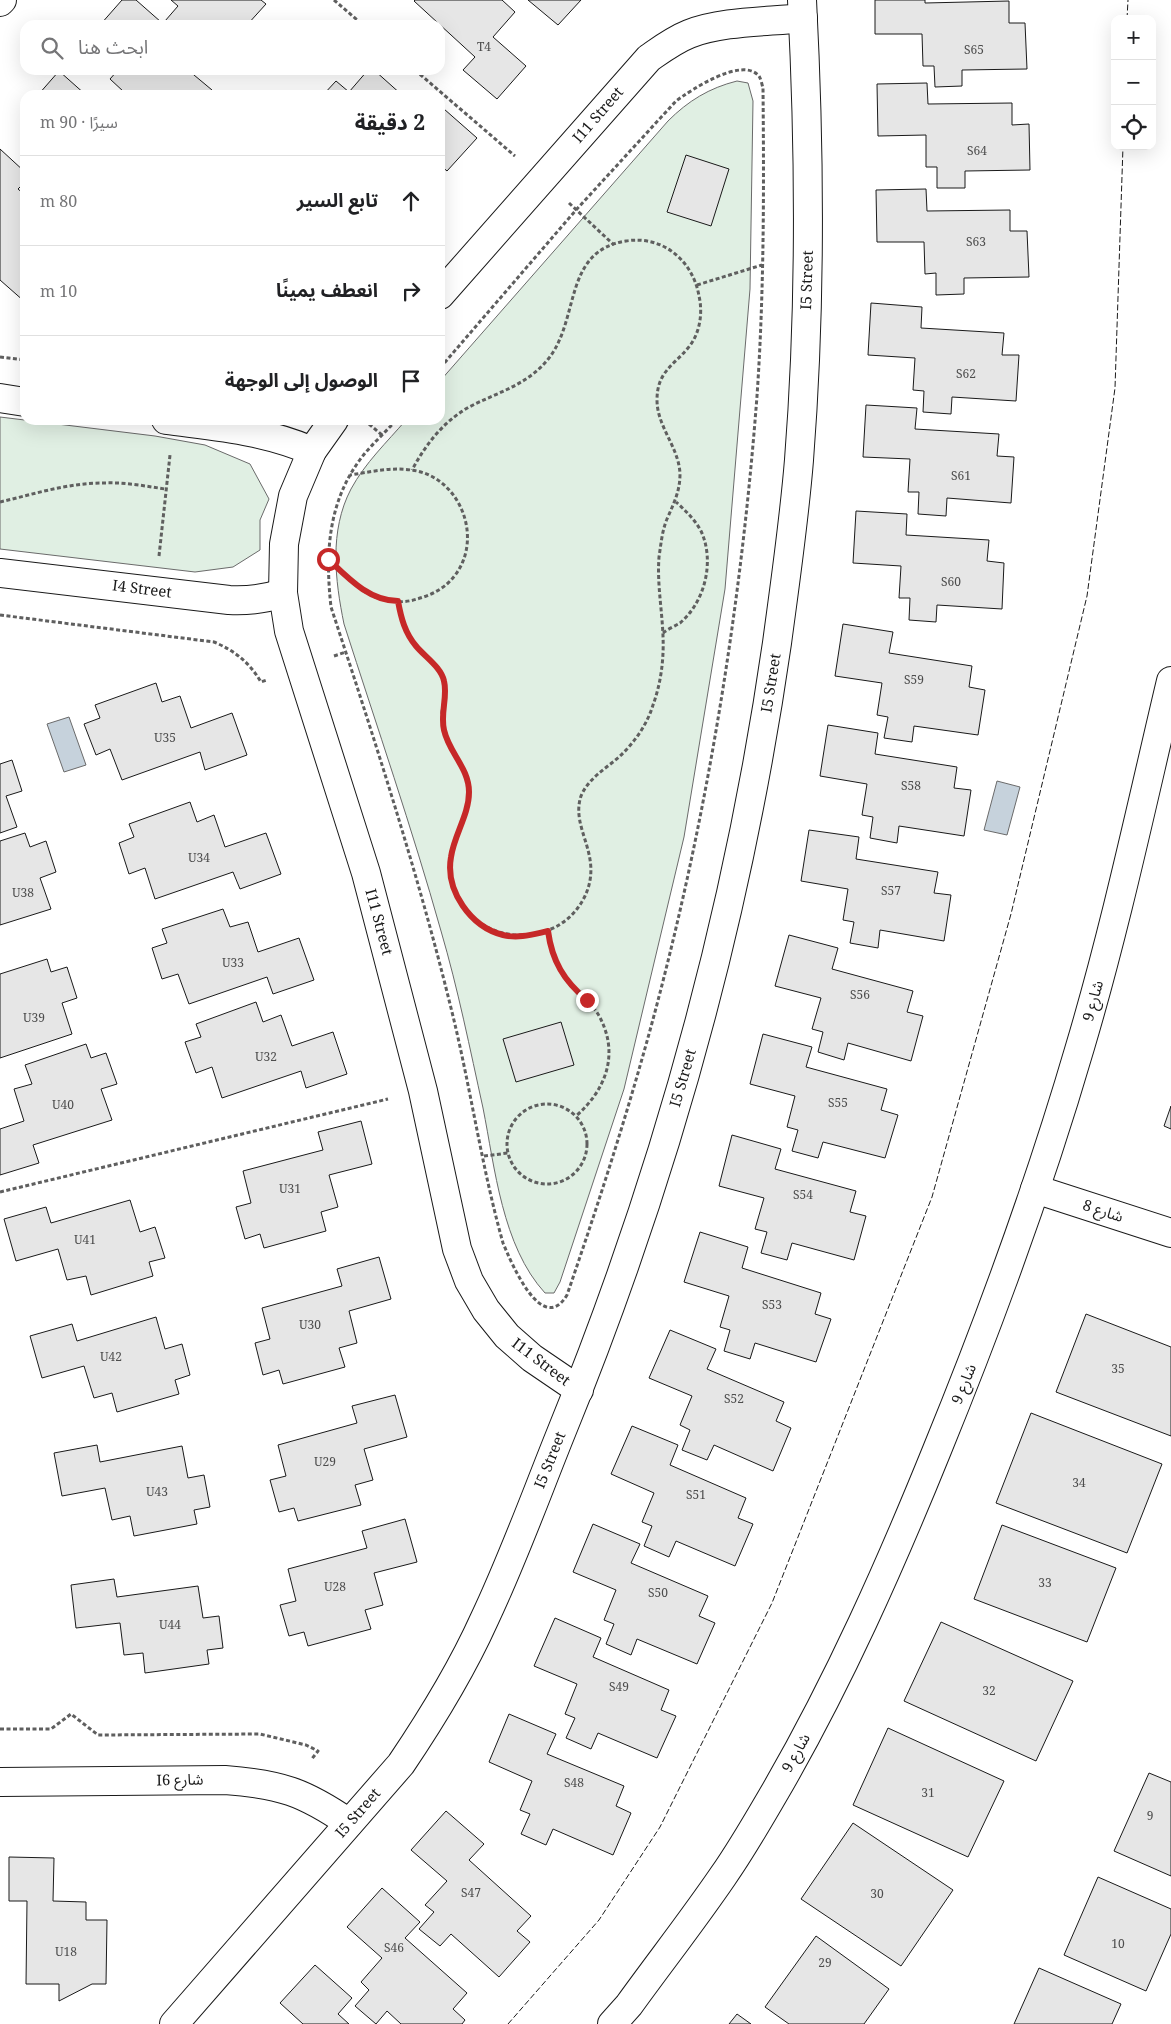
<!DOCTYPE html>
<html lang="ar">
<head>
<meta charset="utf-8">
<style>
	:root { --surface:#fff; --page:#f6f6f6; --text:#202124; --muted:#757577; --line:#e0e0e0 }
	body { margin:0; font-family:"Noto Serif","Noto Sans Arabic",serif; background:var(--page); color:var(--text); direction:rtl }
	.controls { position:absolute; right:15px; top:15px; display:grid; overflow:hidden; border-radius:10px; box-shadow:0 5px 20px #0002 }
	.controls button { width:45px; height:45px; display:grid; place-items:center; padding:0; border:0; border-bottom:1px solid var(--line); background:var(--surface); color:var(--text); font:25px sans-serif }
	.stop { position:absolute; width:15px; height:15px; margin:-11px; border:4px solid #c62828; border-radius:50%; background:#fff }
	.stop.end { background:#c62828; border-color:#fff; box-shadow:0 1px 5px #0008 }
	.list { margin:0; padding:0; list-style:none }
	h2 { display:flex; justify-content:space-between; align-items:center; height:65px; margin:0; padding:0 20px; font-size:21px }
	h2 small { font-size:16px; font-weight:400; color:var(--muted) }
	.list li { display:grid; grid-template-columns:32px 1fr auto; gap:15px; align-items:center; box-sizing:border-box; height:90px; padding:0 20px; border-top:1px solid var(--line) }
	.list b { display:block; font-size:19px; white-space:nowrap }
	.list em { font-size:16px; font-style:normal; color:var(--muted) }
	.icon { flex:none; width:28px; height:28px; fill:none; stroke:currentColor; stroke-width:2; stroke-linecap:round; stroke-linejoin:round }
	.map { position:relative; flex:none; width:1171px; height:2024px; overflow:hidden; direction:ltr }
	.search { position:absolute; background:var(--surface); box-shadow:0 5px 20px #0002; left:20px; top:20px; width:425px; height:55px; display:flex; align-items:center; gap:12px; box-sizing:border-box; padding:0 18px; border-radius:15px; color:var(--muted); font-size:19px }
	.panel { position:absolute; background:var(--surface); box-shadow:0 5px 20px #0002; left:20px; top:90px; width:425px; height:335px; border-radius:15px; direction:rtl }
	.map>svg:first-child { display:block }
	.green { fill:#e0efe3; stroke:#6a6a6a }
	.water { fill:#c6d2dc; stroke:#6a6a6a }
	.building { fill:#e6e6e6; stroke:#1a1a1a }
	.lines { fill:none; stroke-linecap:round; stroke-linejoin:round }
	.minor-casing { stroke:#1a1a1a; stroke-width:30 }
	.path { stroke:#5f5f5f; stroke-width:3; stroke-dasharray:4 2.5; stroke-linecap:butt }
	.minor { stroke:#fff; stroke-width:28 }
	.fence { stroke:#1a1a1a; stroke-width:1; stroke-dasharray:6 2.5; stroke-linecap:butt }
	.route { stroke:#c62828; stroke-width:6 }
	.labels { text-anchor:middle; stroke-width:4; stroke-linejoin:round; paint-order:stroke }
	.number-label { font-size:12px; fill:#4d4d4d }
	.street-label { font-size:15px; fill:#1a1a1a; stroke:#fff }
</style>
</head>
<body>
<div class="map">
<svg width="1171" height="2024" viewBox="0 0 1171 2024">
	<rect width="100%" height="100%" fill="#fff"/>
	<g class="green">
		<path d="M737 81 748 83 753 101 750 289 725 589 684 837 624 1089 560 1282 554 1293H545C502 1246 495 1168 483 1108 470 1049 458 989 441 931 412 828 377 727 344 624 335 580 329 531 351 489 365 463 387 442 406 420H440V381L668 121C688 101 709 88 737 81Z"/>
		<path d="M0 417 155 436 205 445 250 464 269 499 260 520V550L233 567 195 572 0 549Z"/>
	</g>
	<g class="water">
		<path d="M69 717 86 765 64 772 47 724Z"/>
		<path d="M997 781 1020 787 1007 835 984 830Z"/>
	</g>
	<g class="building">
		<path d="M122 0H136L161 22 158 25H100Z"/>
		<path d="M171 0H261L266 4 247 25H169L165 21 178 6Z"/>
		<path d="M415 0H502L515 12 493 37 526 66 497 99 463 70 475 57 414 1Z"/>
		<path d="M528 0H581L558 25Z"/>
		<path d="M875 0H925V3L1009 1V23H1025L1027 69 962 70V86L935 87 934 66H923L922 34H875Z"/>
		<path d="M118 70H188L212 90 207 95H121L124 92 110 79Z"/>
		<path d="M368 70H374L402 95H323L336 81 349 92Z"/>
		<path d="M59 71 86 95H38Z"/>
		<path d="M927 83 928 104 1012 103V125L1029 124 1030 170 965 171V188H937V167H926V135L878 136 877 84Z"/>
		<path d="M444 109 477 138 447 171 440 165V113Z"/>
		<path d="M0 149 25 172V182L18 189 25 195V302L0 280Z"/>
		<path d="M686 155 729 169 711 226 667 212Z"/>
		<path d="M926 189 927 211 1010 210V231H1027L1029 277 964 278V294L936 295V273L925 274 924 242H877L876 190Z"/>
		<path d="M871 303 922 307 921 328 1004 333 1002 355H1019L1016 401 952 397 951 414 923 412 924 391 913 390 915 358 868 355Z"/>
		<path d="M866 405 917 408 915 429 999 434 997 456 1014 457 1011 503 947 498 946 516 918 514 919 492H908L910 459 863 457Z"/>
		<path d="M856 511 907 514 906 535 989 540 987 561 1004 563 1002 609 937 605 936 622 909 620 910 598H899L901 566 853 563Z"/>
		<path d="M843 624 893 632 889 653 972 666 969 687 985 690 978 735 914 726 912 742 884 738 888 717 877 715 882 683 835 676Z"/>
		<path d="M156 683 162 702 180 696 191 728 232 713 247 755 205 770 200 752 122 780 110 749 96 755 84 724 100 718 95 705Z"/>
		<path d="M828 725 878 733 875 754 957 767 954 788 971 790 964 836 899 826 897 843 870 838 873 817 862 815 867 784 820 776Z"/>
		<path d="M12 760 22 791 6 796 17 827 0 833V764Z"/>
		<path d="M190 802 197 822 214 815 225 847 266 833 281 874 240 889 233 872 155 899 145 868 129 874 119 843 134 837 129 824Z"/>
		<path d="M809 830 859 837 856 859 938 872 934 893 951 895 944 941 880 930 878 948 850 943 854 922 843 920 848 889 801 881Z"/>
		<path d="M25 833 30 847 46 841 56 872 40 878 51 909 0 925V841Z"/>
		<path d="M223 909 230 927 248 922 258 952 299 938 314 980 273 994 267 977 189 1004 178 974 162 979 152 948 167 943 162 929Z"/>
		<path d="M789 935 838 948 832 969 913 991 907 1012 923 1016 911 1061 848 1043 844 1060 818 1052 823 1032 812 1029 821 998 775 986Z"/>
		<path d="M47 959 51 972 67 967 77 998 62 1003 72 1034 0 1058V974Z"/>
		<path d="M256 1002 263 1022 281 1015 292 1046 333 1032 347 1074 306 1088 301 1071 222 1098 212 1067 196 1073 185 1042 201 1037 196 1024Z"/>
		<path d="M561 1022 574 1065 516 1082 503 1039Z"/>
		<path d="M763 1034 812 1047 806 1067 887 1089 881 1110 898 1115 885 1158 823 1142 818 1158 792 1151 798 1130 787 1127 795 1096 750 1084Z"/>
		<path d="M86 1044 91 1058 106 1053 117 1084 101 1089 112 1120 33 1145 39 1163 0 1175V1129L24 1121 14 1089 32 1084 25 1065Z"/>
		<path d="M1171 1106V1129L1164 1126Z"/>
		<path d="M361 1121 372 1164 329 1175 338 1207 321 1212 326 1231 264 1248 260 1234 245 1239 236 1207 251 1203 243 1171 323 1150 318 1132Z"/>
		<path d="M732 1135 781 1149 775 1169 856 1191 850 1212 866 1216 854 1260 792 1243 787 1260 761 1253 767 1232 755 1229 764 1198 719 1186Z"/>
		<path d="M130 1200 140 1232 155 1227 165 1258 149 1262 153 1276 91 1295 86 1276 67 1280 58 1249 16 1261 4 1219 46 1207 51 1223Z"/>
		<path d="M700 1232 748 1247 742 1268 821 1293 815 1314 831 1319 816 1362 755 1343 750 1359 724 1351 730 1330 720 1327 729 1296 684 1282Z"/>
		<path d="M379 1257 391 1299 349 1311 357 1343 339 1348 345 1367 283 1384 279 1370 263 1375 255 1343 270 1339 262 1308 342 1286 337 1269Z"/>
		<path d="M1086 1314 1171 1347V1436L1056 1392Z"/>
		<path d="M156 1317 165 1349 182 1344 190 1375 175 1380 179 1394 117 1412 112 1393 94 1398 84 1366 42 1378 30 1336 72 1324 77 1341Z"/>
		<path d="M670 1330 716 1349 707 1369 784 1402 776 1421 791 1428 773 1471 714 1445 707 1460 682 1450 690 1430 680 1425 692 1396 649 1378Z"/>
		<path d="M395 1395 407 1437 364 1449 373 1480 355 1485 361 1505 298 1521 294 1508 279 1512 270 1480 286 1476 278 1445 357 1423 352 1406Z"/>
		<path d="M1031 1413 1162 1464 1127 1553 996 1503Z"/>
		<path d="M632 1426 678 1445 670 1465 746 1498 738 1518 753 1524 735 1566 676 1541 669 1557 644 1546 652 1526 642 1522 654 1493 611 1474Z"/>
		<path d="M97 1445 100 1462 182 1446 188 1478 204 1475 210 1507 194 1510 197 1524 134 1536 130 1516 112 1520 105 1488 62 1496 54 1453Z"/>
		<path d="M405 1519 417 1562 374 1573 383 1605 365 1610 371 1629 308 1646 304 1632 289 1636 280 1605 296 1601 288 1569 367 1548 362 1531Z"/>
		<path d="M593 1524 640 1544 631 1563 708 1596 699 1616 715 1623 697 1664 637 1639 631 1655 606 1644 614 1624 604 1620 616 1590 573 1572Z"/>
		<path d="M1002 1525 1116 1568 1087 1642 974 1599Z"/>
		<path d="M114 1579 117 1597 198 1586 203 1618 219 1616 223 1648 207 1650 209 1664 145 1673 143 1653 124 1655 120 1623 76 1628 71 1585Z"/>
		<path d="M555 1618 601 1638 593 1657 669 1690 661 1710 676 1716 657 1758 598 1733 591 1749 566 1738 575 1718 565 1714 577 1684 534 1666Z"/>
		<path d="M941 1622 1073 1681 1036 1761 904 1701Z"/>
		<path d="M509 1714 556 1734 547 1754 624 1786 616 1806 631 1813 613 1855 553 1829 546 1845 521 1834 530 1814 520 1810 532 1781 489 1762Z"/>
		<path d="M888 1728 1004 1781 968 1857 853 1805Z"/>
		<path d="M1149 1773 1171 1782V1876L1114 1851Z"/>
		<path d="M446 1811 484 1844 469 1860 531 1916 517 1931 530 1942 499 1977 451 1934 440 1946 419 1929 434 1912 425 1905 447 1881 411 1850Z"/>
		<path d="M853 1823 953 1890 901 1966 801 1899Z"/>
		<path d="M9 1857 54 1858 53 1901 86 1902V1920H107L106 1984H92L59 2001V1984H26L27 1901H9Z"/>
		<path d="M1098 1877 1171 1909V1934L1146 1991 1064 1955Z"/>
		<path d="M382 1888 420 1922 405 1938 467 1993 453 2009 465 2020 462 2024H401L387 2011 376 2024 355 2006 369 1990 361 1982 382 1958 347 1927Z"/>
		<path d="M816 1936 889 1989 864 2024H789L765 2007Z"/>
		<path d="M315 1965 352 1998 338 2014 349 2024H303L280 2003Z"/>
		<path d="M1039 1968 1121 2004 1112 2024H1014Z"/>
		<path d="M737 2014 751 2024H729Z"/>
	</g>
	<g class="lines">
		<defs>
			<g id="minor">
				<path d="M0 2 2 0"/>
				<path d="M440 295 649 58C662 49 674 40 689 34 722 21 767 22 803 18"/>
				<path d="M0 398 25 402"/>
				<path d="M166 420C218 427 263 430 312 451"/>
				<path d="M334 420 312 451 293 496 284 544 283 593 289 631 366 873 423 1091 457 1249 469 1281 486 1310 507 1336 532 1358 579 1390"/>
				<path d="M0 573 229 600C249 601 265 599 283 593"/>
				<path d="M1035 1189 1171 1233"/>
				<path d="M0 1782 225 1780C280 1784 304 1792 349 1823"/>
				<path d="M174 2024 401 1764C432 1718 461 1671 484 1620 513 1559 536 1495 561 1433 664 1181 738 913 777 643 785 583 794 522 799 460 811 307 810 153 802 0"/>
				<path d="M612 2024 629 2005C660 1962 693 1920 723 1876 742 1849 759 1819 776 1790 839 1681 890 1566 937 1450 991 1318 1040 1184 1080 1047 1116 926 1142 803 1171 681"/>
			</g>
		</defs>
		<use href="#minor" class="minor-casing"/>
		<g class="path">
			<path d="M334 0 363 25"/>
			<path d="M415 70 515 156"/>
			<path d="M569 203 614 245"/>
			<path d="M697 285 762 265"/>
			<path d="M0 357 25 360"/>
			<path d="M396 420C385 433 372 444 362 457 328 501 325 553 331 607 374 738 417 870 450 1004 470 1083 481 1165 503 1243 511 1262 542 1337 567 1295 598 1205 627 1115 652 1023 707 819 741 607 757 396 764 294 764 191 763 88 762 85 761 79 759 76 742 56 691 90 676 101L576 210 440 368"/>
			<path d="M369 424 382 435"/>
			<path d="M0 502C34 494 68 483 103 483 124 482 145 486 165 489"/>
			<path d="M159 556 170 455"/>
			<path d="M328 560C341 571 354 586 369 594 383 602 402 604 417 599 428 596 439 591 447 584 488 547 463 476 411 470 390 467 370 472 350 475"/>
			<path d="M398 601C401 617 404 632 415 645 424 656 440 666 444 681 447 692 443 702 442 712 442 720 443 728 445 735 451 756 469 770 469 793 469 817 452 837 450 860 447 910 491 944 538 933 559 929 576 915 585 896 604 855 570 829 581 796 588 779 605 769 619 757 634 743 647 725 653 705 661 683 664 659 663 636 662 609 657 584 659 557 661 544 662 531 667 519 674 503 680 491 680 474 679 447 657 427 657 400 657 372 673 366 688 348 700 334 703 313 699 296 693 261 663 235 626 241 563 251 580 318 549 358 528 385 498 392 469 407 443 422 426 444 412 470"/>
			<path d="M0 615 214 642C235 651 249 662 261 682L267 680"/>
			<path d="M663 633C668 629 675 626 680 623 705 602 715 561 701 531 695 520 686 511 676 502"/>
			<path d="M334 656 346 652"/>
			<path d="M548 931C551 954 558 973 574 989 582 998 592 1004 598 1014 620 1052 607 1089 576 1116"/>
			<circle cx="547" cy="1144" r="40"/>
			<path d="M484 1156 508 1153"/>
			<path d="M0 1192 388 1099"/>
			<path d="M0 1729H51L71 1714 98 1735 260 1734 306 1745 318 1751 311 1760"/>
		</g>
		<use href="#minor" class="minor"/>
		<g class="fence">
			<path d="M1127 19 1128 0"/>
			<path d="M508 2024 599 1920 660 1827 772 1603 932 1197 1011 914 1087 596 1115 388 1123 146"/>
		</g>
	</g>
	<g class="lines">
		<path class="route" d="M328 559C348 578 369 601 398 601 401 618 405 633 416 646 425 657 441 667 444 681 448 697 440 713 444 730 449 753 469 768 469 792 469 815 454 835 451 857 445 891 471 927 503 935 519 939 534 934 548 931 552 961 564 981 587 1000"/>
	</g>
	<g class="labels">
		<g class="number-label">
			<text x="484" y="51">T4</text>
			<text x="974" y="54">S65</text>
			<text x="977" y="155">S64</text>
			<text x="976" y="246">S63</text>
			<text x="966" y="378">S62</text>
			<text x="961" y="480">S61</text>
			<text x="951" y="586">S60</text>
			<text x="914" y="684">S59</text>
			<text x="165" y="742">U35</text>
			<text x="911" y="790">S58</text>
			<text x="199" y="862">U34</text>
			<text x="891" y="895">S57</text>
			<text x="23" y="897">U38</text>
			<text x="233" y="967">U33</text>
			<text x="860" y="999">S56</text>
			<text x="34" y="1022">U39</text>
			<text x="266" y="1061">U32</text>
			<text x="838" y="1107">S55</text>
			<text x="63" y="1109">U40</text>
			<text x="290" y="1193">U31</text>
			<text x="803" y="1199">S54</text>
			<text x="85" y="1244">U41</text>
			<text x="772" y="1309">S53</text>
			<text x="310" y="1329">U30</text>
			<text x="111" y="1361">U42</text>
			<text x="1118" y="1373">35</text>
			<text x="734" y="1403">S52</text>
			<text x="325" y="1466">U29</text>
			<text x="1079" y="1487">34</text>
			<text x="157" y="1496">U43</text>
			<text x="696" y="1499">S51</text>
			<text x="1045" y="1587">33</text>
			<text x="335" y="1591">U28</text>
			<text x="658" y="1597">S50</text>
			<text x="170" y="1629">U44</text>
			<text x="619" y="1691">S49</text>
			<text x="989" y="1695">32</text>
			<text x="574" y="1787">S48</text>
			<text x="928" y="1797">31</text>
			<text x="1150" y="1820">9</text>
			<text x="471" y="1897">S47</text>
			<text x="877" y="1898">30</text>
			<text x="1118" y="1948">10</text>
			<text x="394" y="1952">S46</text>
			<text x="66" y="1956">U18</text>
			<text x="825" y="1967">29</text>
		</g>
		<g class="street-label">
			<text transform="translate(598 115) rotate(-49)" y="5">I11 Street</text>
			<text transform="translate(807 280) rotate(-88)" y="5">I5 Street</text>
			<text transform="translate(142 589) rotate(7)" y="5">I4 Street</text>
			<text transform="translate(771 683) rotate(-81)" y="5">I5 Street</text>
			<text transform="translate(379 922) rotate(75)" y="5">I11 Street</text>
			<text transform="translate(1093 1001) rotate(-75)" y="5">شارع 9</text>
			<text transform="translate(683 1078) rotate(-74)" y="5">I5 Street</text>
			<text transform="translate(1103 1211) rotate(18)" y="5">شارع 8</text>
			<text transform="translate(541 1362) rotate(37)" y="5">I11 Street</text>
			<text transform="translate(964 1384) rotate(-68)" y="5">شارع 9</text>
			<text transform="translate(550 1460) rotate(-68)" y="5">I5 Street</text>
			<text transform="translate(796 1753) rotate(-61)" y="5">شارع 9</text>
			<text transform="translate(180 1780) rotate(-1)" y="5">I6 شارع</text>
			<text transform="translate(358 1813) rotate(-49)" y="5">I5 Street</text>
		</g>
	</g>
</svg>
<div class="controls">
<button>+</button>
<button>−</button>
<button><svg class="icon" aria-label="locate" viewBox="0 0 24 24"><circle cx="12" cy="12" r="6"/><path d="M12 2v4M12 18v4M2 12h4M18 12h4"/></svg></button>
</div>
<div class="stop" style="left:328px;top:559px"></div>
<div class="stop end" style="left:587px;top:1000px"></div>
<div class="search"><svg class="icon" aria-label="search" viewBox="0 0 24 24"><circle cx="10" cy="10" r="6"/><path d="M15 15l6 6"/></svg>ابحث هنا</div>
<section class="panel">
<h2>2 دقيقة<small>سيرًا · 90 m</small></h2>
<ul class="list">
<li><svg class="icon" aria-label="ahead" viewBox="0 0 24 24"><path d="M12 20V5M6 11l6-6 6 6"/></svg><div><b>تابع السير</b></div><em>80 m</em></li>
<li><svg class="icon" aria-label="right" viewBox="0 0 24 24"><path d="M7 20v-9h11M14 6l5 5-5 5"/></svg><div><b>انعطف يمينًا</b></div><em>10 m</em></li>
<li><svg class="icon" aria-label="arrive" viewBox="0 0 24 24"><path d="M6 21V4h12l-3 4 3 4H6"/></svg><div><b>الوصول إلى الوجهة</b></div></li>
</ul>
</section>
</div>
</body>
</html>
